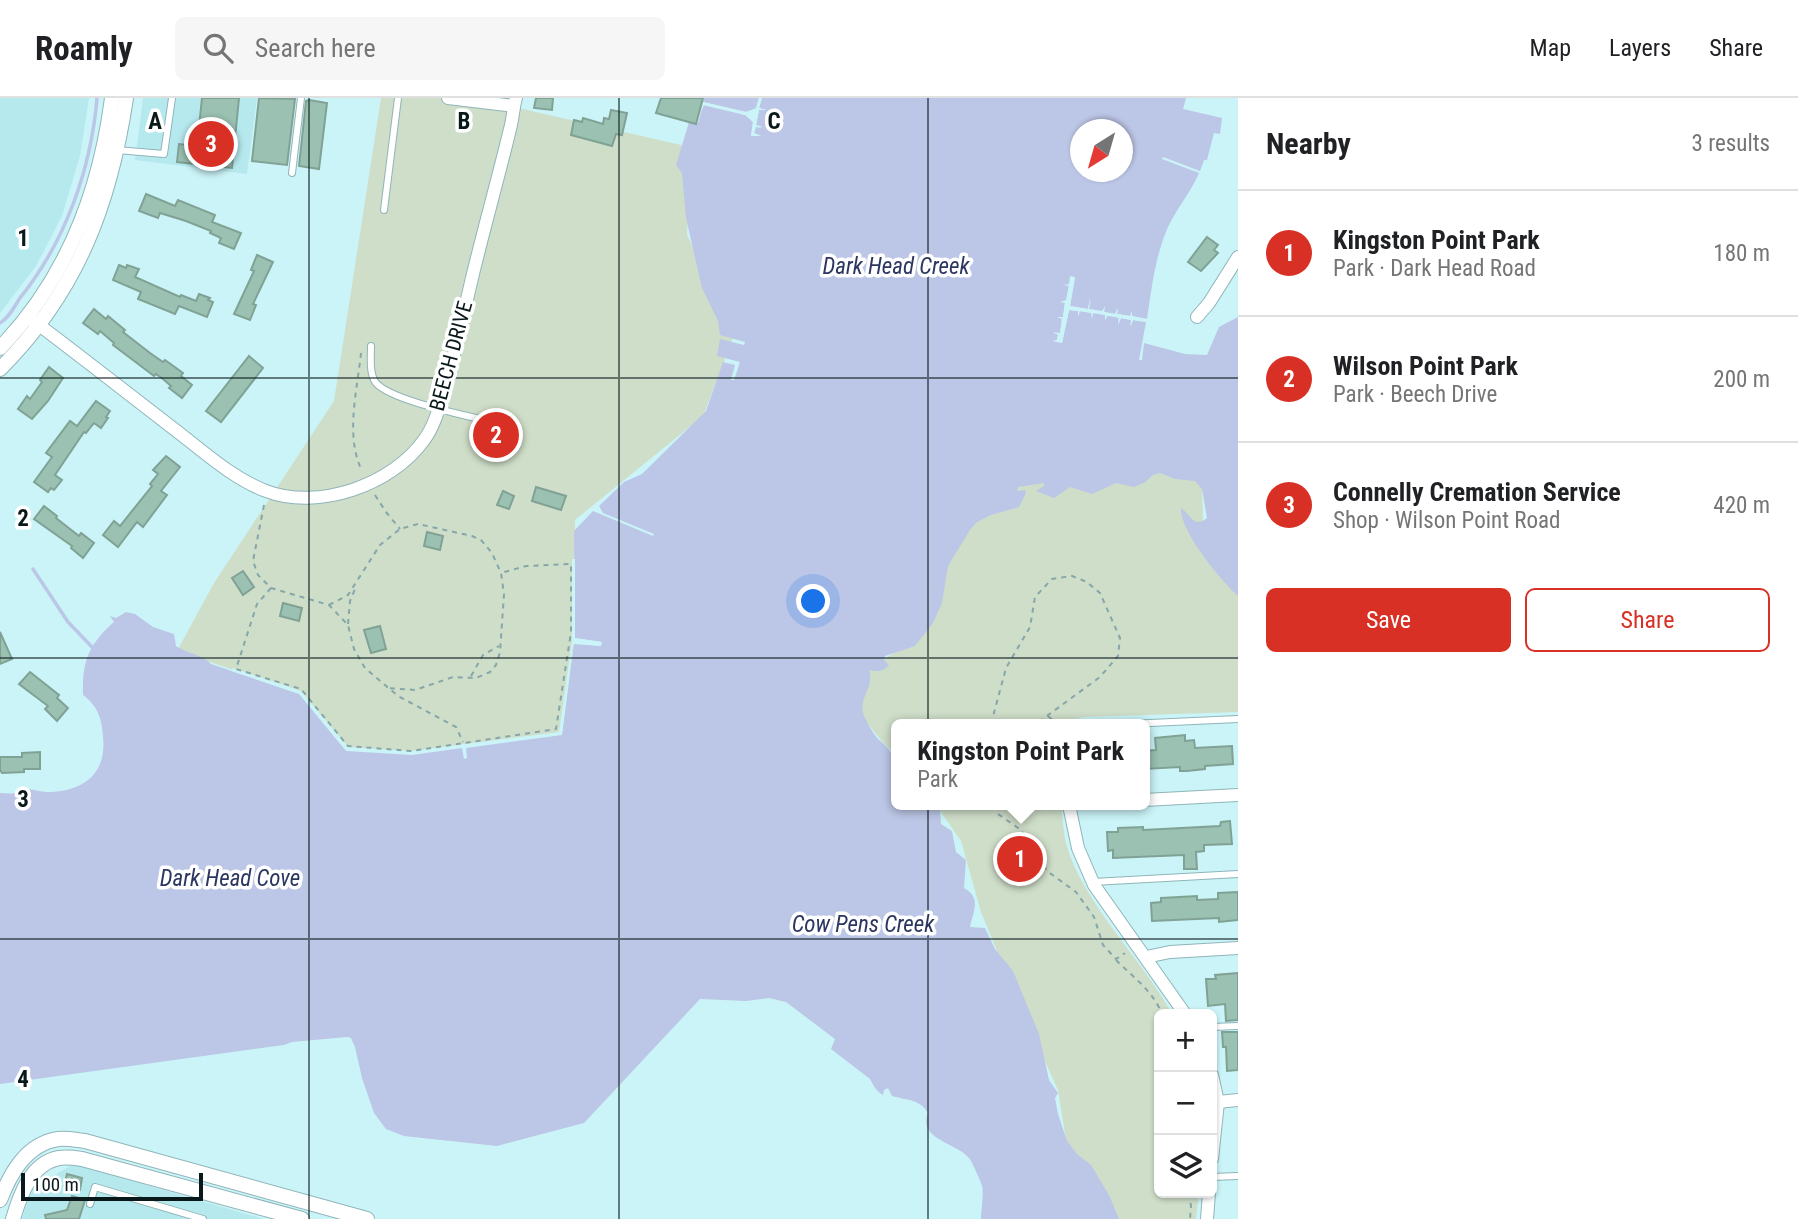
<!DOCTYPE html>
<html lang="en">
<head>
<meta charset="utf-8">
<style>
	:root { --surface:#fff; --page:#f6f6f6; --text:#202124; --muted:#757577; --line:#e0e0e0; --accent:#d93025 }
	body { margin:0; font-family:"Roboto Condensed",sans-serif; background:var(--page); color:var(--text) }
	.controls { position:absolute; right:21px; bottom:21px; display:grid; overflow:hidden; border-radius:10px; box-shadow:0 2px 5px #0004 }
	.controls button { width:63px; height:63px; display:grid; place-items:center; padding:0; border:0; border-bottom:2px solid var(--line); background:var(--surface); color:var(--text); font:35px sans-serif }
	.compass { position:absolute; left:1070px; top:21px; width:63px; height:63px; border-radius:50%; background:var(--surface); box-shadow:0 2px 5px #0004; rotate:217deg }
	.scale { position:absolute; left:21px; bottom:18px; width:182px; box-sizing:border-box; padding-left:7px; border:4px solid #09181a; border-top:0; font-size:19px; line-height:24px; white-space:nowrap; color:#09181a; -webkit-text-stroke:5px #fff; paint-order:stroke }
	.you { position:absolute; left:814px; top:504px; width:24px; height:24px; margin:-18px; border:5px solid #fff; border-radius:50%; background:#1a73e8; box-shadow:0 0 0 10px #1a73e833 }
	.badge { display:grid; place-items:center; width:46px; height:46px; border-radius:50%; background:var(--accent); color:#fff; font-size:23px; font-weight:700 }
	.pin { position:absolute; translate:-50% -50%; border:4px solid #fff; box-shadow:0 2px 7px #0006 }
	.popup { position:absolute; left:891px; top:621px; width:259px; height:91px; box-sizing:border-box; display:grid; place-content:center; border-radius:10px; background:var(--surface); filter:drop-shadow(0 2px 5px #0005); font-size:23px; white-space:nowrap; color:var(--muted) }
	.popup b { font-size:26px; color:var(--text) }
	.popup::after { content:''; position:absolute; left:50%; top:100%; margin-left:-14px; border:14px solid transparent; border-top-color:var(--surface) }
	.list { margin:0; padding:0; list-style:none }
	h2 { display:flex; justify-content:space-between; align-items:center; height:91px; margin:0; padding:0 28px; font-size:30px }
	h2 small { font-size:23px; font-weight:400; color:var(--muted) }
	.list li { display:grid; grid-template-columns:46px 1fr auto; gap:21px; align-items:center; box-sizing:border-box; height:126px; padding:0 28px; border-top:2px solid var(--line) }
	.list b { display:block; font-size:26px; white-space:nowrap }
	.list p { margin:0; font-size:23px; white-space:nowrap; color:var(--muted) }
	.list em { font-size:23px; font-style:normal; color:var(--muted) }
	.actions { display:flex; gap:14px; padding:21px 28px }
	.actions a { flex:1; padding:16px 0; border:2px solid var(--accent); border-radius:10px; text-align:center; font-size:24px; color:var(--accent) }
	.actions .main { background:var(--accent); color:#fff }
	.icon { flex:none; width:38px; height:38px; fill:none; stroke:currentColor; stroke-width:2; stroke-linecap:round; stroke-linejoin:round }
	.map { position:relative; flex:none; width:1238px; height:1121px; overflow:hidden }
	header { display:flex; align-items:center; gap:42px; box-sizing:border-box; height:98px; padding:0 35px; background:var(--surface); border-bottom:2px solid var(--line) }
	header strong { font-size:33px }
	nav { display:flex; gap:38px; margin-inline-start:auto; font-size:24px }
	.search { width:490px; height:63px; background:var(--page); display:flex; align-items:center; gap:18px; box-sizing:border-box; padding:0 24px; border-radius:10px; color:var(--muted); font-size:26px }
	main { display:flex }
	aside { flex:1; background:var(--surface) }
	.map>svg:first-child { display:block }
	.built { fill:#b6e9ee }
	.green { fill:#cfdec9 }
	.water { fill:#bcc6e6; fill-rule:evenodd }
	.pier { fill:#cbf4f8 }
	.lines { fill:none; stroke-linecap:round; stroke-linejoin:round }
	.stream { stroke:#bcc6e6; stroke-width:3.5 }
	.building { fill:#9ac1b2; stroke:#80a295; stroke-width:2 }
	.service-casing { stroke:#8fb5b9; stroke-width:8 }
	.minor-casing { stroke:#8fb5b9; stroke-width:14 }
	.tertiary-casing { stroke:#8fb5b9; stroke-width:16 }
	.path { stroke:#86a6a9; stroke-width:2; stroke-dasharray:5 5; stroke-linecap:butt }
	.service { stroke:#fff; stroke-width:6 }
	.minor { stroke:#fff; stroke-width:12 }
	.tertiary { stroke:#fff; stroke-width:14 }
	.grid { fill:none; stroke:#09181a; stroke-width:2; stroke-opacity:0.55 }
	.labels { text-anchor:middle; stroke-width:7; stroke-linejoin:round; paint-order:stroke }
	.street-label { font-size:21px; fill:#09181a; stroke:#fff }
	.water-label { font-size:23px; font-style:italic; fill:#2b3661; stroke:#fff }
	.grid-label { font-size:23px; text-anchor:middle; font-weight:bold; fill:#09181a; stroke:#fff; stroke-width:7; stroke-linejoin:round; paint-order:stroke }
</style>
</head>
<body>
<header>
<strong>Roamly</strong>
<div class="search"><svg class="icon" aria-label="search" viewBox="0 0 24 24"><circle cx="10" cy="10" r="6"/><path d="M15 15l6 6"/></svg>Search here</div>
<nav><a>Map</a><a>Layers</a><a>Share</a></nav>
</header>
<main>
<div class="map">
<svg width="1238" height="1121" viewBox="0 0 1238 1121">
	<rect width="100%" height="100%" fill="#cbf4f8"/>
	<g class="built">
		<path d="M0 0H89L80 58 62 118 36 168 0 215Z"/>
		<path d="M143 0H257L247 76 135 62Z"/>
		<path d="M73 1066 264 1121H22L30 1092Z"/>
	</g>
	<g class="green">
		<path d="M381 0H516L514 9 690 49 687 137 735 235 703 318 575 422 573 550 561 636 412 655 346 650 299 594 177 553 214 485 334 303Z"/>
		<path d="M1174 369 1202 387 1203 423 1209 454 1238 484V614L1083 619 1057 626H896V655L884 646 864 621 859 604 861 586 871 569 917 541 945 470 978 414 1019 387Z"/>
		<path d="M936 707H1061C1063 719 1063 733 1066 745 1081 803 1143 862 1172 916H1159V1095H1199L1196 1121H1116L1068 1055 1058 992 1016 899 981 814 961 743Z"/>
	</g>
	<g class="water">
		<path d="M704 0H759L756 11 746 14 703 4Z"/>
		<path d="M762 0H1186L1183 11 1222 20 1220 36 1214 35 1207 62H1204L1200 73 1163 59 1162 61 1199 75C1191 94 1177 110 1168 129 1155 159 1152 188 1147 221L1131 218 1132 213 1130 218 1117 216 1118 210 1115 216 1104 214 1105 209 1103 214 1089 211 1090 200 1088 211 1070 208 1075 180 1069 187 1066 203 1061 204H1065L1063 219 1058 220H1062L1060 235 1053 236H1058L1057 242 1062 245 1069 212 1078 213V219L1079 213 1092 215 1091 219 1093 215 1106 217 1105 223 1107 217 1119 220 1118 226 1121 220 1131 222V228L1133 222 1146 224 1139 262H1142L1144 245 1185 256 1207 257 1219 229 1238 219V498C1221 483 1179 432 1181 410 1191 417 1194 431 1207 420L1202 391 1195 383 1175 381 1160 375 1153 377 1144 385 1134 389 1116 385 1092 396 1070 389 1054 400 1036 393 1044 388V385L1018 389 1017 393 1025 392 1026 395 1019 409 991 417 977 424 970 432 948 468 942 505 933 525 915 548 885 558 884 562 889 567C882 575 877 573 869 572 875 591 857 600 864 618 867 624 871 632 875 637 879 643 886 647 890 653 898 670 896 689 896 707H923L924 709 937 707 940 712 941 726 952 733 956 754 966 762 964 790C982 800 973 814 970 829L985 830 995 851 1013 873 1039 936 1049 982 1058 995 1055 1000 1058 1016 1067 1043 1077 1056 1091 1067 1109 1097 1119 1121H981C981 1113 984 1095 982 1088 980 1081 974 1069 971 1063 960 1044 917 1043 928 1015 920 1001 906 1002 892 998L888 990 884 992 883 997C875 992 874 988 870 981L831 951 835 941 786 904 769 900 746 903 700 901 584 1025 497 1048 404 1038 386 1031 374 1015 362 980 355 949 351 940 347 939 292 944 284 947 0 986V695C5 695 11 696 16 695 25 692 17 692 26 691 33 691 40 694 47 694 83 694 107 676 103 639 102 621 98 608 83 597 82 563 89 546 114 524L110 518 116 520 126 514 135 516 153 529 174 536 176 548C186 555 204 557 211 566L299 596 346 653 412 657 462 650 464 661 467 660 466 650 562 637 574 545 601 548V544L575 540 574 433 593 413 653 438 654 436 603 415 599 408 624 384 642 376 706 313 723 264 735 267 731 282H734L740 264 717 258 720 241 744 247 745 244 720 237 718 223 702 190 686 120 682 75 676 67 689 24 698 25 703 7 746 17 753 24 751 38H761L754 35 756 29 762 30 756 27 759 12H766L759 10ZM1080 32H1122V74H1080Z"/>
	</g>
	<g class="pier">
		<path d="M759 0H762L759 10 766 12H759L756 27 763 29H756L754 35 761 38H751L753 24 745 17 704 7 696 25 703 4 746 14 756 10Z"/>
		<path d="M1070 178 1075 179 1070 208 1088 211 1091 200 1089 211 1102 213 1105 208 1104 214 1115 216 1118 210 1117 216 1130 218 1132 213V218L1147 221 1146 224 1133 222 1130 228 1131 222 1121 220 1118 227 1119 219 1107 218 1105 223V217L1093 215 1092 221 1091 215 1080 213 1078 219V213L1069 212 1062 245 1052 243 1057 242 1058 237 1053 234 1060 235 1062 221 1057 219H1063L1065 205 1060 204 1066 202 1069 188 1064 187 1069 186Z"/>
		<path d="M572 461H575V540L602 544 601 548 573 546 562 636 412 656 347 652 299 595 231 573 233 570 301 593 348 649 411 653 559 634 572 543Z"/>
	</g>
	<g class="lines">
		<g class="stream">
			<path d="M0 225C9 220 14 209 20 200 65 144 91 72 97 0"/>
			<path d="M33 471 68 524 92 549"/>
		</g>
	</g>
	<g class="building">
		<path d="M202 0H239L232 70 177 64 179 46 197 48Z"/>
		<path d="M259 0 295 1 287 67 252 63Z"/>
		<path d="M536 0H553L552 12 534 10Z"/>
		<path d="M661 0H703L696 26 656 15Z"/>
		<path d="M309 2 327 5 319 71 299 68 306 3Z"/>
		<path d="M611 12 627 15 622 37 616 36 612 48 571 37 574 22 582 24 583 20 603 26 604 20 609 21Z"/>
		<path d="M146 96 175 108 178 102 215 117 212 124 241 135 234 151 219 145 221 140 210 135 211 133 186 123 160 115 158 120 139 113Z"/>
		<path d="M1207 139 1218 147 1214 152 1218 155 1201 173 1188 164Z"/>
		<path d="M257 157 273 164 253 206 256 207 250 222 234 216 254 173 251 172Z"/>
		<path d="M119 167 126 170 127 167 139 171 135 179 180 199 181 197 196 203 199 196 210 200 208 202 213 204 207 219 179 208 175 216 138 201 141 194 113 182Z"/>
		<path d="M94 211 106 221 108 218 125 232 123 234 150 255 163 264 165 262 183 275 181 278 192 287 182 300 169 290 171 288 163 281 156 276 154 278 113 247 114 245 100 233 98 236 83 225Z"/>
		<path d="M249 258 263 270 221 324 206 313Z"/>
		<path d="M49 269 63 280 48 303 32 321 18 311 27 298 30 301 42 284 40 282Z"/>
		<path d="M96 303 110 313 106 319 108 320 101 330 94 325 86 335 84 334 55 377 62 382 54 392 51 390 48 394 34 384 52 359 46 355 70 323 77 328Z"/>
		<path d="M166 358 180 369 161 393 167 397 143 429 137 424 118 449 103 437 114 423 120 428 152 388 150 386 158 376 153 372Z"/>
		<path d="M536 389 566 398 561 412 532 403Z"/>
		<path d="M503 393 514 398 509 411 497 407Z"/>
		<path d="M44 408 57 418 56 420 79 438 81 435 94 445 83 460 71 450 72 448 34 421Z"/>
		<path d="M427 434 443 438 440 452 424 448Z"/>
		<path d="M243 473 254 489 243 497 232 480Z"/>
		<path d="M283 505 302 510 299 523 280 518Z"/>
		<path d="M380 528 386 551 371 555 364 532Z"/>
		<path d="M0 534 12 561 0 566Z"/>
		<path d="M30 574 59 597 57 600 68 610 57 623 45 611 48 608 19 586Z"/>
		<path d="M1185 637V643L1194 642 1195 650 1232 648 1233 666 1205 668V671L1187 673H1180V669L1144 671V653L1156 652 1155 640Z"/>
		<path d="M40 654V671H24V674L2 675 0 672V659H22V655Z"/>
		<path d="M1230 723 1232 746 1204 747V753L1196 754 1197 771H1184V757L1113 760V752L1108 753 1107 734H1118V730L1143 729V732L1220 728 1221 724Z"/>
		<path d="M1238 794V822L1219 824V820L1152 823 1151 805 1161 804V800L1197 798V802L1218 801V795Z"/>
		<path d="M1238 875V922L1226 923 1225 906 1208 908 1206 881H1216L1215 877Z"/>
		<path d="M1222 934H1238V972L1227 973 1226 949H1223Z"/>
		<path d="M67 1076 82 1080 80 1092 64 1088Z"/>
		<path d="M72 1098 85 1102 79 1121H46L45 1117 67 1112Z"/>
	</g>
	<g class="lines">
		<defs>
			<g id="service">
				<path d="M117 52 164 56 172 0"/>
				<path d="M292 75 301 0"/>
				<path d="M384 112 398 0"/>
				<path d="M371 248C371 259 369 276 376 285 391 302 460 316 484 322"/>
				<path d="M1128 626 1238 621"/>
				<path d="M1093 784 1238 776"/>
				<path d="M1212 929 1238 928"/>
				<path d="M1212 1079 1238 1078"/>
				<path d="M90 1106 95 1089 203 1121"/>
			</g>
			<g id="minor">
				<path d="M448 0 514 8"/>
				<path d="M1197 219 1209 205 1238 159"/>
				<path d="M31 221C79 257 126 294 174 331 203 353 232 380 266 393 318 413 392 387 424 342 434 329 439 310 444 294 455 256 463 218 472 180 484 130 498 81 510 31 513 21 513 10 516 0"/>
				<path d="M1144 702 1238 697"/>
				<path d="M1069 707 1078 750 1094 787 1185 916"/>
				<path d="M1146 859 1170 854 1238 850"/>
				<path d="M1212 977 1218 1004 1212 1061"/>
				<path d="M1218 1004 1238 1002"/>
				<path d="M1207 1121 1209 1095"/>
			</g>
			<g id="tertiary">
				<path d="M0 250C66 182 100 93 112 0"/>
				<path d="M0 271C77 194 110 107 126 0"/>
				<path d="M0 1102C10 1076 26 1046 58 1041 66 1040 76 1042 85 1043L367 1121"/>
				<path d="M13 1121C20 1097 31 1065 59 1060 66 1059 75 1060 82 1061L302 1121"/>
			</g>
		</defs>
		<use href="#service" class="service-casing"/>
		<use href="#minor" class="minor-casing"/>
		<use href="#tertiary" class="tertiary-casing"/>
		<g class="path">
			<path d="M361 255C357 294 345 338 362 373"/>
			<path d="M375 397 386 414 400 431"/>
			<path d="M264 407 253 463 258 477 271 490 329 507 348 527 354 551 365 570 398 598 456 629 463 644"/>
			<path d="M271 490 257 506 236 571 301 591 348 648 411 653 556 631 571 534V466L526 468 501 475"/>
			<path d="M329 507 348 497 380 447 400 431 418 426 472 438 481 442 492 455 501 475 504 496 500 554 496 567 490 574 476 580 453 579 415 592 388 590"/>
			<path d="M348 526 350 503 355 491"/>
			<path d="M471 578 483 557 499 548"/>
			<path d="M1048 618 1057 626"/>
			<path d="M991 626 1006 570 1030 529 1035 499 1052 481 1072 478 1087 484 1100 495 1120 540 1118 558 1100 579 1036 626"/>
			<path d="M994 707 998 716 1021 732 1047 773 1076 794 1094 819 1103 847 1116 861 1125 855"/>
			<path d="M1116 862C1133 879 1153 893 1162 916"/>
			<path d="M1189 1095 1191 1108 1190 1121"/>
		</g>
		<use href="#service" class="service"/>
		<use href="#minor" class="minor"/>
		<use href="#tertiary" class="tertiary"/>
	</g>
	<path class="grid" d="M309 0V1121M619 0V1121M928 0V1121M0 280H1238M0 560H1238M0 841H1238"/>
	<g class="labels">
		<g class="street-label">
			<text transform="translate(451 258) rotate(-75)" y="7">BEECH DRIVE</text>
		</g>
		<g class="water-label">
			<text x="896" y="176">Dark Head Creek</text>
			<text x="230" y="788">Dark Head Cove</text>
			<text x="863" y="834">Cow Pens Creek</text>
		</g>
	</g>
	<g class="grid-label">
		<text x="155" y="31">A</text>
		<text x="464" y="31">B</text>
		<text x="774" y="31">C</text>
		<text x="23" y="148">1</text>
		<text x="23" y="428">2</text>
		<text x="23" y="709">3</text>
		<text x="23" y="989">4</text>
	</g>
</svg>
<div class="controls">
<button>+</button>
<button>−</button>
<button><svg class="icon" aria-label="layers" viewBox="0 0 24 24"><path d="M12 4l9 5-9 5-9-5zM3 14l9 5 9-5"/></svg></button>
</div>
<svg class="compass" viewBox="-18 -18 36 36"><path d="M0-13l5 13h-10z" fill="#e53935"/><path d="M0 13l5-13h-10z" fill="#757577"/></svg>
<div class="scale">100 m</div>
<div class="you"></div>
<div class="pin badge" style="left:1020px;top:761px">1</div>
<div class="popup"><b>Kingston Point Park</b>Park</div>
<div class="pin badge" style="left:496px;top:337px">2</div>
<div class="pin badge" style="left:211px;top:46px">3</div>
</div>
<aside>
<h2>Nearby<small>3 results</small></h2>
<ul class="list">
<li><span class="badge">1</span><div><b>Kingston Point Park</b><p>Park · Dark Head Road</p></div><em>180 m</em></li>
<li><span class="badge">2</span><div><b>Wilson Point Park</b><p>Park · Beech Drive</p></div><em>200 m</em></li>
<li><span class="badge">3</span><div><b>Connelly Cremation Service</b><p>Shop · Wilson Point Road</p></div><em>420 m</em></li>
</ul>
<div class="actions"><a class="main">Save</a><a>Share</a></div>
</aside>
</main>
</body>
</html>
